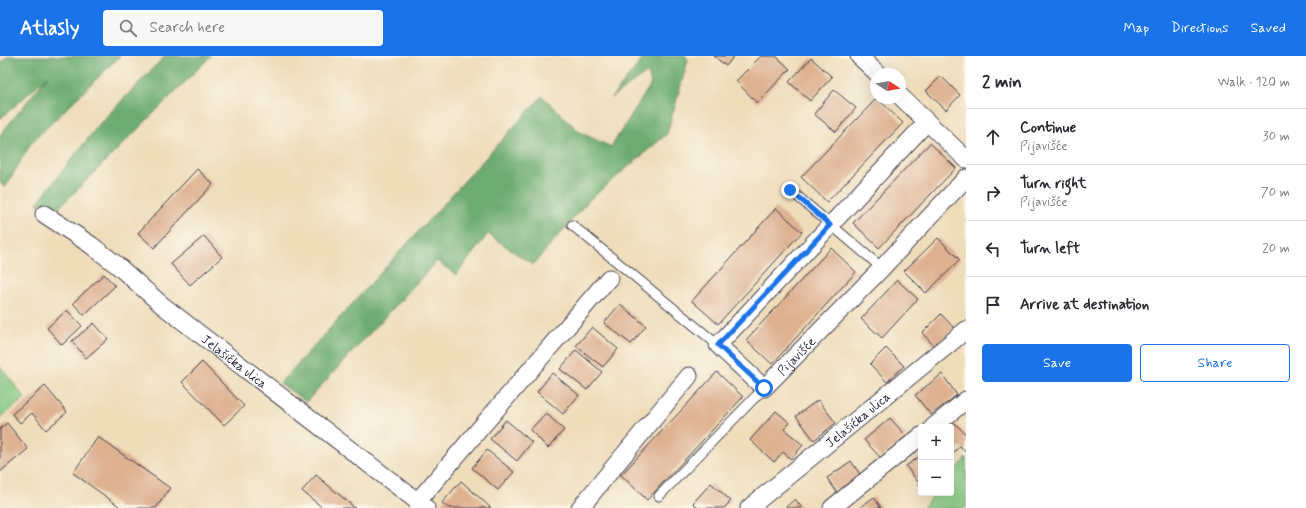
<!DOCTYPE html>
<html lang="en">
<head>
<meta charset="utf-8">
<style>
	:root { --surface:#fff; --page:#f7f7f7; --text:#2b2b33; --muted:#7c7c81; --line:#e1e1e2; --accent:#1a73e8 }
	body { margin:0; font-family:Mynerve,sans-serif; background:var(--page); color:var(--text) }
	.controls { position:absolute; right:12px; bottom:12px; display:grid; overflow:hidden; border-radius:4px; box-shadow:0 4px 16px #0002 }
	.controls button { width:36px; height:36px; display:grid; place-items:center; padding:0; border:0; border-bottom:1px solid var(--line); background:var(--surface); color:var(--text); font:20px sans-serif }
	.compass { position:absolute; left:870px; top:12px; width:36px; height:36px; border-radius:50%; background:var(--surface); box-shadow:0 4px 16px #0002; rotate:101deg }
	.stop { position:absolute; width:12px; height:12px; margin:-9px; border:3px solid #1a73e8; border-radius:50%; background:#fff }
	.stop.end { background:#1a73e8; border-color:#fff; box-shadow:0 1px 4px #0008 }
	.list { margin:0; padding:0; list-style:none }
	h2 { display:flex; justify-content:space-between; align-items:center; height:52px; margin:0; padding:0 16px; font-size:17px }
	h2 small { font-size:13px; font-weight:400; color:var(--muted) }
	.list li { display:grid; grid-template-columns:26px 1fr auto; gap:12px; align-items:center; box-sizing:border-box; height:56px; padding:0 16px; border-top:1px solid var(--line) }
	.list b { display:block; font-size:15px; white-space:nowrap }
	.list p { margin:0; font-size:13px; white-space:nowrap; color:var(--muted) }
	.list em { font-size:13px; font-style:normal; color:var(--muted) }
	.actions { display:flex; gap:8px; padding:12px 16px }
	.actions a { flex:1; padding:9px 0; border:1px solid var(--accent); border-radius:4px; text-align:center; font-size:14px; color:var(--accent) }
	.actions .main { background:var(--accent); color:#fff }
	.icon { flex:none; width:22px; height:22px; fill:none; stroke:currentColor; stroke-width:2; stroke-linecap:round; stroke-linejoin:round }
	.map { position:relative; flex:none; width:966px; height:452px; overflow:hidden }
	header { display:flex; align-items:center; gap:24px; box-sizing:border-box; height:56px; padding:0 20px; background:var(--accent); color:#fff }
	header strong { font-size:19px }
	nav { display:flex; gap:22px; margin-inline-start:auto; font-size:14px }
	.search { width:280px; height:36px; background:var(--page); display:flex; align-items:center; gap:10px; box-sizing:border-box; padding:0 14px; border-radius:4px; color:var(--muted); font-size:15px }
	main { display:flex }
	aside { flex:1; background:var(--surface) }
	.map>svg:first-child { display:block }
	.green { fill:#85c881; stroke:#54755e }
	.forest { fill:#6cac6f; stroke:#476755 }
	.building { fill:#deb191 }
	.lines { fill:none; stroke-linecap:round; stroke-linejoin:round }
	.service-casing { stroke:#413e4e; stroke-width:11 }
	.minor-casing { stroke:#413e4e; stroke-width:19 }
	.service { stroke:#fff; stroke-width:9 }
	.minor { stroke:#fff; stroke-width:17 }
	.route { stroke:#1a73e8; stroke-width:5 }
	.labels { text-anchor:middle; stroke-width:4; stroke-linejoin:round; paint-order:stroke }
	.street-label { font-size:13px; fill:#22223b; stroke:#fbf7ec }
</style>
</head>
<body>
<header>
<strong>Atlasly</strong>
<div class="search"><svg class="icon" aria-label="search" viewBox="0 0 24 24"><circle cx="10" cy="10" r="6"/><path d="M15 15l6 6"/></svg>Search here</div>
<nav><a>Map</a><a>Directions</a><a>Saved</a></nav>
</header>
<main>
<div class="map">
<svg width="966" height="452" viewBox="0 0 966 452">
	<rect width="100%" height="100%" fill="#fbf7ec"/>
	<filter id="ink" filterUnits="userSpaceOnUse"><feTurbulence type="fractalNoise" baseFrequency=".025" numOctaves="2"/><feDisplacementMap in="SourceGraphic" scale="8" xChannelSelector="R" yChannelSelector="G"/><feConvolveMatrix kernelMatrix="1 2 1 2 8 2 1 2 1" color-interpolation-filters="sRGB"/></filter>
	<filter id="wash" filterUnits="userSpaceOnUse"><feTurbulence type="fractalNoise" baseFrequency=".012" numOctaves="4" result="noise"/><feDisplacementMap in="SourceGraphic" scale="16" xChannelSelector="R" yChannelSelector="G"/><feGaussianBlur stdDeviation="0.9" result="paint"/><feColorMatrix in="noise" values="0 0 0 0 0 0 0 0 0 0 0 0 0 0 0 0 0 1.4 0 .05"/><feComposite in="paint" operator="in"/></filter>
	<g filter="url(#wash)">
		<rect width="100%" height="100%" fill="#efddba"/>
		<g class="green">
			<path d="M0 311 25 342 0 362Z"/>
			<path d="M966 402V452H923L935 437H951V419Z"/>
		</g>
		<g class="forest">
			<path d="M8 0H120L31 87 5 132 0 127V79L48 20 0 63V7Z"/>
			<path d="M165 0H211L51 160 37 147 101 66Z"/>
			<path d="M645 0H686L688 4 667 78 589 144 533 209 488 178 456 219 437 205 306 346 280 327 542 40 580 76 611 91 651 28 648 16 611 42Z"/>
		</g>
		<g id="blocks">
			<g class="building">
				<path d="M714 0H734L726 10Z"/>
				<path d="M761 0H776L790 13 757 47 736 25Z"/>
				<path d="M811 2 832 21 810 45 789 26Z"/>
				<path d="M941 20 960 39 946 54 926 35Z"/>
				<path d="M834 34 856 52 836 76 814 58Z"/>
				<path d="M877 42 903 67 827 146 801 121Z"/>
				<path d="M930 87 956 112 879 192 853 167Z"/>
				<path d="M197 113 213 128 154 192 138 177Z"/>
				<path d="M776 152 802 176 718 268 692 245Z"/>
				<path d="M204 180 222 201 190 229 171 208Z"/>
				<path d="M938 182 960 204 926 237 904 215Z"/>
				<path d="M831 192 856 216 772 308 746 284Z"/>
				<path d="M104 218 115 230 84 259 73 247Z"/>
				<path d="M897 224 918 243 882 282 861 263Z"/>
				<path d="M620 248 646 270 631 288 604 267Z"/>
				<path d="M67 254 82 270 62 289 47 272Z"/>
				<path d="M941 258 954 272 935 291 922 277Z"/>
				<path d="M94 267 108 283 86 302 72 285Z"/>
				<path d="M592 271 618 293 603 311 576 290Z"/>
				<path d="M886 292 904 310 887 326 870 308Z"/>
				<path d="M576 294 602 316 587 334 560 313Z"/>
				<path d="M202 306 244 350 224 369 182 326Z"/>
				<path d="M717 316 743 341 647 444 621 419Z"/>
				<path d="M552 317 579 339 563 358 537 336Z"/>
				<path d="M942 318 957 339 931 359 915 339Z"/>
				<path d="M45 330 67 356 46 374 32 357 20 367 12 358Z"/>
				<path d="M818 344 836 367 814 384 796 360Z"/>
				<path d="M776 355 790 367 784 373 803 389 791 403 783 396 774 406 750 384Z"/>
				<path d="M546 357 564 374 548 392 530 374Z"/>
				<path d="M890 362 906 380 881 402 864 384Z"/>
				<path d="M506 364 532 386 517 405 490 383Z"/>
				<path d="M953 366 966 378V396L960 390 951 399V371H948Z"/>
				<path d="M7 367 28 393 0 416V373Z"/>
				<path d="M98 381 170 432 156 452H118L119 450 73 417Z"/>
				<path d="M487 394 514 416 498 434 472 412Z"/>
				<path d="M921 399V430L906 410Z"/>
				<path d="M851 405 862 421 838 438 827 422Z"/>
				<path d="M316 419 355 452H323L302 435Z"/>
				<path d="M461 425 491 452H448L442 447Z"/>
				<path d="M711 427 731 445 724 452H698L693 447Z"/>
				<path d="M874 441 881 452H859Z"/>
				<path d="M795 443 802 452H785Z"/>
			</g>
		</g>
	</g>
	<g filter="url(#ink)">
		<use href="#blocks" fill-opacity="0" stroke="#413e4e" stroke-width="1"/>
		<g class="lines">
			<defs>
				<g id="service">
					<path d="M790 134 882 212"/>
					<path d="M572 169 718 289"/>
					<path d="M659 440 764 332"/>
				</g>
				<g id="minor">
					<path d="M859 0 878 18"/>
					<path d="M900 40 966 103"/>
					<path id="s1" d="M927 66 718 289 764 332 882 212 966 122"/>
					<path id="s2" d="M44 158 91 189 117 209 162 249 426 452"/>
					<path d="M933 371 966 344"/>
					<path d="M417 446 609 222"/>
					<path d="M580 452 689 320"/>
					<path id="s3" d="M749 452 966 274"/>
					<path d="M832 452 921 380"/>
				</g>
			</defs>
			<use href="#service" class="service-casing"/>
			<use href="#minor" class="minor-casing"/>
			<use href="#service" class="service"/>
			<use href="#minor" class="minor"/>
		</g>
	</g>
	<g class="lines" filter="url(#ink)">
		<path class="route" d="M764 332 718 289 830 169 790 134"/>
	</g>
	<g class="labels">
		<g class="street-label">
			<text dy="5" stroke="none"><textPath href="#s1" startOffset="414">Pijavišće</textPath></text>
			<text dy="5" stroke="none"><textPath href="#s2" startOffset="241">Jelašićka ulica</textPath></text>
			<text dy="5" stroke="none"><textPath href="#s3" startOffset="140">Jelašićka ulica</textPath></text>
		</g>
	</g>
</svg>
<div class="controls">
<button>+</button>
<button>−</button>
</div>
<svg class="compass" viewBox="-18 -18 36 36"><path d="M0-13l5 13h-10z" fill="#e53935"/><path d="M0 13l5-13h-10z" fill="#7c7c81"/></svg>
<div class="stop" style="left:764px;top:332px"></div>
<div class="stop end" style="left:790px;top:134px"></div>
</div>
<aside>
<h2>2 min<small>Walk · 120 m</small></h2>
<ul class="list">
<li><svg class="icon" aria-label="ahead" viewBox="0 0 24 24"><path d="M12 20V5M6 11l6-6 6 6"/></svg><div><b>Continue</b><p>Pijavišće</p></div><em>30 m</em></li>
<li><svg class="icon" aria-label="right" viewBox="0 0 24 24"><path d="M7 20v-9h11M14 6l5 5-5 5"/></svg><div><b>Turn right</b><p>Pijavišće</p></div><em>70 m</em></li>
<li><svg class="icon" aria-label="left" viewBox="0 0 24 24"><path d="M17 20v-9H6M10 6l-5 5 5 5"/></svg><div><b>Turn left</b></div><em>20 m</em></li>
<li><svg class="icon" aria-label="arrive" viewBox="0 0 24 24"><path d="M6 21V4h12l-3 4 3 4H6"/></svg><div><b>Arrive at destination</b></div></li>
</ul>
<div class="actions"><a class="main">Save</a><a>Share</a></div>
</aside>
</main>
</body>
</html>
